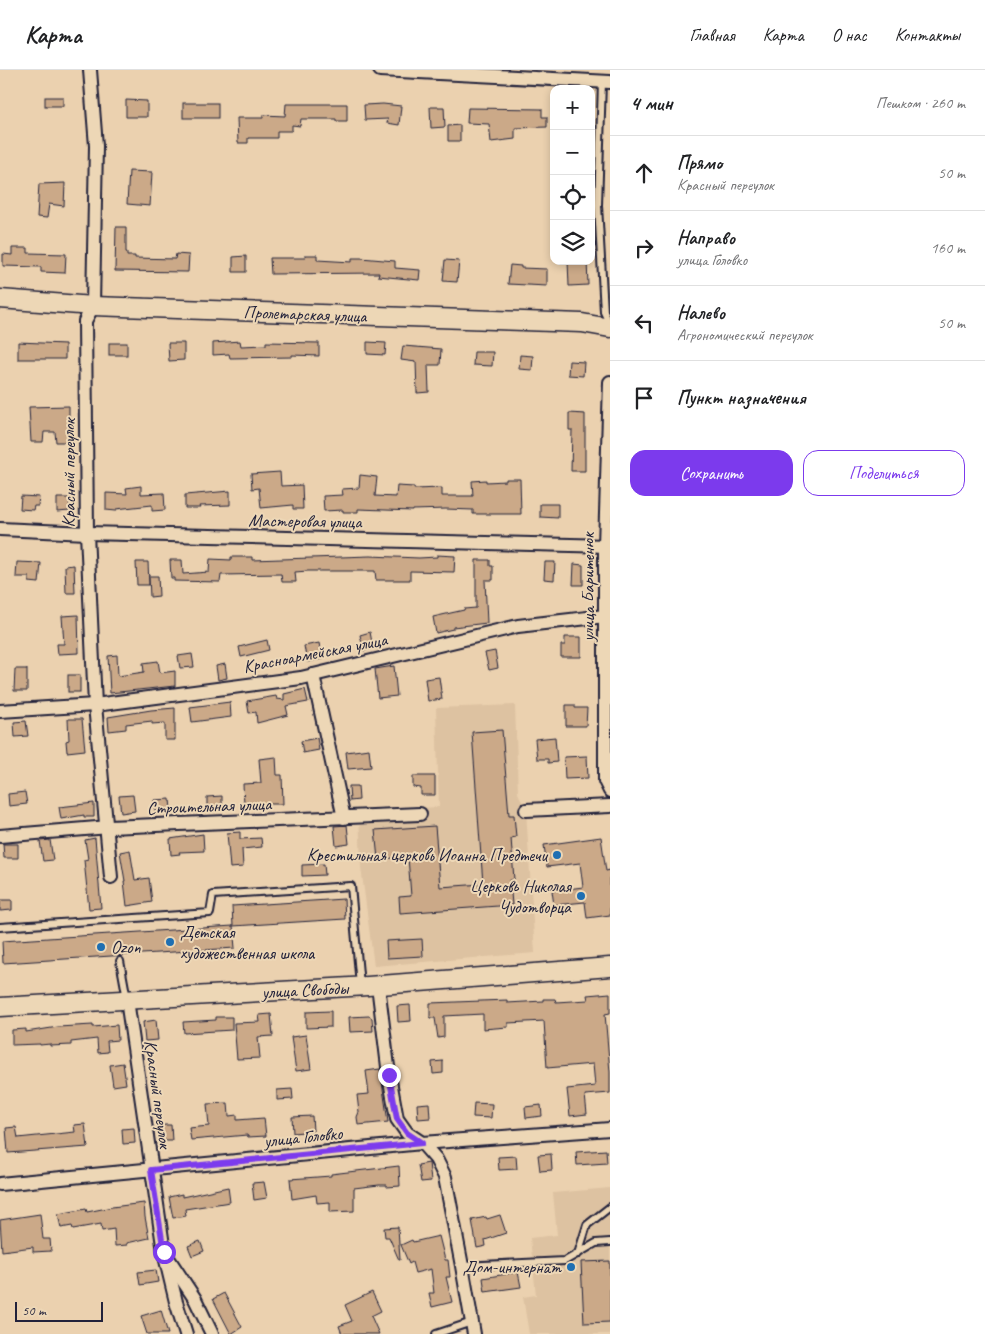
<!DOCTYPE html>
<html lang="ru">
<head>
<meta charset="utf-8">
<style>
	:root { --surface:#fff; --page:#f2f2f2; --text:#202124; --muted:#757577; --line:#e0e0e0; --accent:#7c3aed }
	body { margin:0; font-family:Caveat,sans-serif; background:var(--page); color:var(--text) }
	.controls { position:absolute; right:15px; top:15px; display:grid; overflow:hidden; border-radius:10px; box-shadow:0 2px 8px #0003 }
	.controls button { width:45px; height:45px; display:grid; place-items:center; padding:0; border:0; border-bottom:1px solid var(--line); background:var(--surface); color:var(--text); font:25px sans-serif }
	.scale { position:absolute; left:15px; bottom:12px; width:88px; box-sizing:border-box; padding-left:5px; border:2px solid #22223b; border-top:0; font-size:14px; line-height:18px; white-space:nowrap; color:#22223b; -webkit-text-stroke:4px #edd7b6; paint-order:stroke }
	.stop { position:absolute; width:15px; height:15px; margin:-11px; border:4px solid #7c3aed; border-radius:50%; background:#fff }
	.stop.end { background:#7c3aed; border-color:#fff; box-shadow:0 1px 5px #0008 }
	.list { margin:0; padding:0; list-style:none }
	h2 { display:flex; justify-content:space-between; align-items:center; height:65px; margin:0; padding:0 20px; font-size:21px }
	h2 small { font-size:16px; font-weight:400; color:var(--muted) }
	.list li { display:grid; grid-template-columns:32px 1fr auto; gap:15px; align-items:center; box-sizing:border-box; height:75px; padding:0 20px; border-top:1px solid var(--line) }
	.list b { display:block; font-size:19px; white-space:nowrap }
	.list p { margin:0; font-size:16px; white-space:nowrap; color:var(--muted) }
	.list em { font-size:16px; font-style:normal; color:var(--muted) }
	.actions { display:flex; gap:10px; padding:15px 20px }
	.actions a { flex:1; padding:11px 0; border:1px solid var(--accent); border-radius:15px; text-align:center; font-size:18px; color:var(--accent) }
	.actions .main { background:var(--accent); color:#fff }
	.icon { flex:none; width:28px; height:28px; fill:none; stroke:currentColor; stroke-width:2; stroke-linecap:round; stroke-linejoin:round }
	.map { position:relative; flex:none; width:610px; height:1264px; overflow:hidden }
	header { display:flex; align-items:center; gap:30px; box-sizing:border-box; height:70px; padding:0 25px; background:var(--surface); border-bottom:1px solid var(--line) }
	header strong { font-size:24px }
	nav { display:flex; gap:28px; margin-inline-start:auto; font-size:18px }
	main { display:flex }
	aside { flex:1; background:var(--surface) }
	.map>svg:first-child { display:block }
	.built { fill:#ddc2a1 }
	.building { fill:#cba988; stroke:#22223b }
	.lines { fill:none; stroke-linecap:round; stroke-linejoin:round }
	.lane-casing { stroke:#22223b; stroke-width:10 }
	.street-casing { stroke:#22223b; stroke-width:16 }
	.secondary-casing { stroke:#22223b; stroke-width:21 }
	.lane { stroke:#edd7b6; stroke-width:6 }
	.street { stroke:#edd7b6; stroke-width:12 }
	.secondary { stroke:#edd7b6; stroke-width:18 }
	.route { stroke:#7c3aed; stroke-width:6 }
	.poi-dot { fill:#1f6fb2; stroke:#edd7b6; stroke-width:2 }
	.labels { text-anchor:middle; stroke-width:4; stroke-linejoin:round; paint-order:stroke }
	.street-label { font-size:18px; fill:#22223b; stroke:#edd7b6 }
	.poi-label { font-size:18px; fill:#22223b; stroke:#edd7b6; text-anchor:end }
</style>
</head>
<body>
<header>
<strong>Карта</strong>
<nav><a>Главная</a><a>Карта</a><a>О нас</a><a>Контакты</a></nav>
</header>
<main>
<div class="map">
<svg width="610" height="1264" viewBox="0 0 610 1264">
	<rect width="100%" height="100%" fill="#ebd1af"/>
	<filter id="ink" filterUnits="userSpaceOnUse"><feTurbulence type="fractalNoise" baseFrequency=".02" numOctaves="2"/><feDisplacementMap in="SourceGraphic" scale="10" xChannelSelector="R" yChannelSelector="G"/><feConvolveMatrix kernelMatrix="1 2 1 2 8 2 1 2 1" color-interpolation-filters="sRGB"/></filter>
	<g filter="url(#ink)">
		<g class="built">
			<path d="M515 635 518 723 526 740 535 883 374 896 361 797 359 741 439 737 436 638Z"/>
			<path d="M610 1118V1264H529L523 1227 536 1225 530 1168 557 1165 553 1123Z"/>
		</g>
		<g class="building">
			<rect x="45" y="27" width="18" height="9"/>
			<path d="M126 30 147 31V47H126Z"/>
			<rect x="183" y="33" width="35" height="15"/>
			<path d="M286 34H347V51H336V49H301L300 56 292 55V61H277V68H248V73H238L237 48H263V45L285 46Z"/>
			<path d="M383 34 401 36 399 55 387 53 388 49 365 50 364 35Z"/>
			<path d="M430 37H444L445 57 431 58Z"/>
			<path d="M468 38 542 39V47H547V57L515 58V69L491 72 489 54 467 53Z"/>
			<path d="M460 55V71H448V56Z"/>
			<path d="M129 101 152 102 150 136 127 134Z"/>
			<path d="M65 113 64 136 49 134 47 148 37 147 39 114Z"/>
			<path d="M116 157H126V182H127V186H135V188L175 189 176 184 189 185 188 202 115 201Z"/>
			<path d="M12 178H28V183L66 184 65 203 41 202V197L3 196V184L12 185Z"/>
			<path d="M305 185H317V190L352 192V188H361L395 191V198L420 200 419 210 378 206 379 203 271 204 270 188H305Z"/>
			<path d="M246 186V202H233V187Z"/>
			<path d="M445 190 459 191 457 212 443 211Z"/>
			<path d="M568 191H587L588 215 569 216Z"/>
			<path d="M510 195 521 196V198L547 199V216L508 214Z"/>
			<path d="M240 271 241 276 266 275V272L319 273V286L292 285V287L230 288 229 284 213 285V273Z"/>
			<path d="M18 272 65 274V289H18Z"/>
			<path d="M367 272 386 273 385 285 367 284Z"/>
			<rect x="109" y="273" width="18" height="12"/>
			<path d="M168 273H184V290L169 291Z"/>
			<path d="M403 276 441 279 440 295H428L429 322 417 323 416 292 401 290Z"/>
			<path d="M474 282H493L492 296 473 295Z"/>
			<path d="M520 285 533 286 532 300 519 299Z"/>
			<path d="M569 291 584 292 583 306 568 305Z"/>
			<path d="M69 336V372H56L55 362H44L43 372H31L29 337Z"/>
			<path d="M569 343 585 344V401H571L572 360H569Z"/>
			<path d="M280 402 281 416 302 415 303 439H293V435L261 438 259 418 252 419 251 404Z"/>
			<path d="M360 405 377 407 375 426 396 427 397 416 414 417V419L442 418V426H473L472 411 486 410V412L506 411V409H520L521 444H473V440L446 439 413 440V441L358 439V442H343V440L324 441 323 426 343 425 342 419 359 418Z"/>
			<path d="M141 416V424L164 423 165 440 152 441V435L116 439V441L106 440V423L127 424 126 418Z"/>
			<path d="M230 421V435L199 436 200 438H185V425Z"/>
			<path d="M21 426 39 427 38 436H34L33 440 20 439Z"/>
			<path d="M57 428H69L70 441 57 442Z"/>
			<path d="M540 434H558V448L540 447Z"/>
			<path d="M437 485 455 486 454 502 410 501V510H376L375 501H308L295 502 296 512H282L281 504 221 505 220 512 174 511V508H171L170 490H182L183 504 209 502 210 489 231 490V487H252V490L370 486 419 488 437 487Z"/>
			<path d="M476 490H490V496H493V510H485L487 553 453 557V559L436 563 433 547 464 540V539L476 538Z"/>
			<path d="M17 492 41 493 39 513 29 512V507H16Z"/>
			<path d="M136 492H148L149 515H137Z"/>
			<path d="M545 492H555L554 510 544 509Z"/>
			<path d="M574 494 583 495V515H573Z"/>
			<path d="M74 495 75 523H66L65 496Z"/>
			<path d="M149 506H158L159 526 150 527Z"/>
			<path d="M78 545 79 583 58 584 57 574H64L62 546Z"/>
			<path d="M370 562 373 578 364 581 360 565Z"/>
			<path d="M565 567H581V587H561V575H565Z"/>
			<path d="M267 570 269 580 241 587 239 577Z"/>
			<path d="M319 573 322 589 307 592 304 576Z"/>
			<path d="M495 581 498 598 489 600 485 583Z"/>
			<path d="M192 584 194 597 180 598 178 586Z"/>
			<path d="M117 585 118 606 144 602 143 593 158 591 160 603 175 601V616L110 623 108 586Z"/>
			<path d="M225 594 227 608 218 610 216 596Z"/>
			<path d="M394 596 397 626 378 628 375 599Z"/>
			<path d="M15 599H27V621H14Z"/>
			<rect x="68" y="605" width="12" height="17"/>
			<path d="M439 607 442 629 428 631 425 609Z"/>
			<path d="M305 619 308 632 286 636 288 645 257 653 256 642 249 643 247 631 276 626 277 629 284 630V624Z"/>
			<path d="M230 632 231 647 192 652 190 637Z"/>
			<path d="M566 635H575V638H587L586 656H566Z"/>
			<path d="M175 638V670H165V653L152 654V651L126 654V659L109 661 108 647 151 640Z"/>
			<path d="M68 649H82L85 680 67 682 66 671 69 670Z"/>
			<path d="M26 651 28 666 15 667 14 652Z"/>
			<path d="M502 660 509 745H514L516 767 511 768 514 810H510L512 835 400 843 399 827 411 826 408 787 378 789 375 760 435 756 440 817 483 814 472 662Z"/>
			<path d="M555 667 557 692 548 693V689H537L535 669Z"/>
			<path d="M317 668 319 680 303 683 301 671Z"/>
			<path d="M369 679 371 697 348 699 346 682Z"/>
			<path d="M587 686 588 708 565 709 564 687Z"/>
			<path d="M276 687 277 705H282L283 734H244L243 714 261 713 259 689Z"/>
			<path d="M413 706H435V725H421V718L413 717Z"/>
			<path d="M349 716H358L359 730 350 731Z"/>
			<path d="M25 722 27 734 9 736 8 724Z"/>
			<path d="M133 725 135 741 121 743 119 726Z"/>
			<path d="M222 726V737H207V727Z"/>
			<path d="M170 729 171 740 155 741 154 730Z"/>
			<path d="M94 733V747H84V745L61 749 59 737Z"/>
			<path d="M347 755 349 774 336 776 334 756Z"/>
			<path d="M240 762V769L261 768 262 777 242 779 243 797 230 798 227 763Z"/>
			<path d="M203 764 204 781 179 782 180 784 171 785 170 769Z"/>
			<path d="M601 767 606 801 610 800V845L587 848 585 832 554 835 552 821 583 817 580 793 547 797 544 775Z"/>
			<path d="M95 768 101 838 89 839 84 790 88 789 85 770Z"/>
			<path d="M50 770 53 790 43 791 40 771Z"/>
			<path d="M3 774H18V788H4Z"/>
			<path d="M130 780 135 810 149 808 152 832 127 836 124 811H125L120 782Z"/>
			<path d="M324 794 325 805 302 806V795Z"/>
			<path d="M344 829 345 849 233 856 232 836Z"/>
			<path d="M0 830H12V840L0 841Z"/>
			<path d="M233 856 235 878 3 893 2 871Z"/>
			<path d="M422 869 423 886 387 888 386 871Z"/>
			<path d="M610 923V943L605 944 610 1002V1023L585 1025 587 1044 570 1046 567 1019 595 1016 593 994 547 998 544 951 508 953V957L483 959V944L444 946V967L438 968 435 948H430V933L507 930V933L543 931V929H555L556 932 588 930 587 925Z"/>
			<path d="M410 935 411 951 398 952 397 936Z"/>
			<path d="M331 941V957L306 958V942Z"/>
			<path d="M271 944 273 966 258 967 260 988 237 989 234 953 260 952 259 945Z"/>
			<path d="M369 946 372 948 373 961 350 962 349 947Z"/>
			<path d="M216 947H232V960L184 963 183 952 216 950Z"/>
			<path d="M156 950 158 970 145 971 143 952Z"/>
			<path d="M93 955V957L117 955 118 970 107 971 108 982 98 983 97 969 71 972V975L50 976V974L40 975V974L12 975V960L26 959V962L58 957Z"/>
			<path d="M306 965 311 999 296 1001 291 967Z"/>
			<path d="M443 991V1003L433 1004 432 992Z"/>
			<path d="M123 993 126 1014 113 1016 110 995Z"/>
			<path d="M380 999 388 1052 358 1055 357 1047 359 1042 357 1025 369 1024 366 1001Z"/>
			<path d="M292 1019 293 1029 277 1030V1020Z"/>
			<path d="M228 1033 229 1046 237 1045V1050L264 1048 266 1066 248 1067 247 1065 191 1070 189 1058 209 1056 207 1034Z"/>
			<path d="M429 1033 430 1048 418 1049 417 1034Z"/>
			<path d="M474 1033 492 1034 491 1048 473 1047Z"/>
			<path d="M541 1035 542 1046 526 1048 525 1037Z"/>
			<path d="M312 1046 313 1061 293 1063 292 1047Z"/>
			<path d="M85 1054 88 1077 8 1083 6 1058 16 1057 18 1068 75 1062 74 1055Z"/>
			<path d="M159 1055H171L172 1071H159Z"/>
			<path d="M134 1058 135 1073 123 1074 122 1059Z"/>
			<path d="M606 1080 607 1093 577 1095 576 1082Z"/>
			<path d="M551 1084 552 1100 540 1101 538 1085Z"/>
			<path d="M516 1086 517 1099 499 1100 498 1087Z"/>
			<path d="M429 1093 431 1111 421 1112 418 1095Z"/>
			<path d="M399 1096 400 1116 387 1117V1115H379L354 1118V1141L330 1142V1132L317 1133 316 1125 292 1129 290 1109 331 1106V1104Z"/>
			<path d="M264 1112 267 1128 254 1130 252 1113Z"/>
			<path d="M228 1117 230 1132 185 1139 186 1146 173 1148 169 1127 182 1124V1127Z"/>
			<path d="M144 1133 145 1147 149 1168 127 1173V1175L115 1176 114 1159 102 1161 101 1154 73 1159 72 1156 61 1158 58 1144 86 1139 87 1142 112 1137Z"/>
			<path d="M40 1144 43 1169H50L51 1181 33 1182V1177L2 1181 0 1150Z"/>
			<path d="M500 1145 506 1163 485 1170 486 1176 477 1178 472 1150 486 1147 487 1149Z"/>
			<path d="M398 1157 400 1190H399L389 1167H385L384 1158Z"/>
			<path d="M439 1166 445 1190H448L450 1207H446L452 1232 432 1237 429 1223H434L431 1199 415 1203 412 1192 409 1194 401 1175 412 1170 413 1172Z"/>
			<path d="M200 1171 204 1181 192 1186 188 1176Z"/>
			<path d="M610 1191V1252L584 1253 581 1192Z"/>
			<path d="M156 1200 158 1212 140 1215 138 1202Z"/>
			<path d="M518 1202 521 1217 485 1222 483 1208Z"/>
			<path d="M372 1222 381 1241 371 1246 379 1264H342L339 1256 352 1251 345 1235Z"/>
			<path d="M224 1223 242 1257 231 1264 213 1229Z"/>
			<path d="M161 1240 168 1264H147L141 1246Z"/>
		</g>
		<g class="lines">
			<defs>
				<g id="lane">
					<path d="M602 12 598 135 604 242 610 255"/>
					<path d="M0 857 210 843 213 825 351 816 360 915"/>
					<path d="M120 891 127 929"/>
					<path d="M578 1184 587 1155 610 1137"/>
					<path d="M462 1196 565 1191 596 1173 610 1172"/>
					<path d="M436 1264 472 1252"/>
				</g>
				<g id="street">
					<path d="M90 0 96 76 93 236 85 251 87 463 95 635 111 807"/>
					<path d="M380 0 610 12"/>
					<path d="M610 312 605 476V711L610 721"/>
					<path d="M0 459 87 463 610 476"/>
					<path d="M313 605 344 748"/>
					<path d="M0 641 95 635 301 608 518 556 605 546"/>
					<path d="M526 740 610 736"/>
					<path d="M0 766 109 757 420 744"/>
					<path d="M378 915 389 1005 397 1049 407 1063 422 1073 436 1089 445 1107 462 1196 474 1264"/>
					<path d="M127 930 164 1182 176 1232 186 1264"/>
					<path d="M0 1114 422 1073 610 1059"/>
					<path d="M168 1188 195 1229 212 1264"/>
				</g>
				<g id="secondary">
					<path d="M0 229 93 236 582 253 610 258"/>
					<path d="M0 937 368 916 610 897"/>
				</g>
			</defs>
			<use href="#lane" class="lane-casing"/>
			<use href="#street" class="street-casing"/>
			<use href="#secondary" class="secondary-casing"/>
			<use href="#lane" class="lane"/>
			<use href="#street" class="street"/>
			<use href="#secondary" class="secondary"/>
		</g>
	</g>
	<g class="lines" filter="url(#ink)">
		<path class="route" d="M164 1182 151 1100 422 1073 407 1063 397 1049 389 1005"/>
	</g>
	<g class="poi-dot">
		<circle cx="557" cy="785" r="5"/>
		<circle cx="581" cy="826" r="5"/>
		<circle cx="170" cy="872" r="5"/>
		<circle cx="101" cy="877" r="5"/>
		<circle cx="571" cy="1197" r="5"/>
	</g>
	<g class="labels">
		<g class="street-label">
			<text transform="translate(305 244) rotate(2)" y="6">Пролетарская улица</text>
			<text transform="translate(69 403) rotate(-90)" y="6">Красный переулок</text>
			<text transform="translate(305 451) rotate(1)" y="6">Мастеровая улица</text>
			<text transform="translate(588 517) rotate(-90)" y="6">улица Баритенюк</text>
			<text transform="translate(315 583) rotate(-11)" y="6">Красноармейская улица</text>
			<text transform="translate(209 736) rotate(-2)" y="6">Строительная улица</text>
			<text transform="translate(305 920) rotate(-3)" y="6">улица Свободы</text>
			<text transform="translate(158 1024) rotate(82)" y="6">Красный переулок</text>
			<text transform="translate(303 1067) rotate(-6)" y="6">улица Головко</text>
		</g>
		<g class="poi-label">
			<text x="547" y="791">Крестильная церковь Иоанна Предтечи</text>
			<text x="571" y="822">Церковь Николая<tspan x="571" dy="21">Чудотворца</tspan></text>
			<text x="180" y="868" text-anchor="start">Детская<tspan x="180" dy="21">художественная школа</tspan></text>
			<text x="111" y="883" text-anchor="start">Ozon</text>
			<text x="561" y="1203">Дом-интернат</text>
		</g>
	</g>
</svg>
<div class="controls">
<button>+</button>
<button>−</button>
<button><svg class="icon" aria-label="locate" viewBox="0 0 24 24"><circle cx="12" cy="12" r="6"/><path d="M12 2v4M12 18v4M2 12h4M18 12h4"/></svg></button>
<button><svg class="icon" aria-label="layers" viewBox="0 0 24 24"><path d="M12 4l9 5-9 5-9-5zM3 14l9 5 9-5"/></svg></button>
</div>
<div class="scale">50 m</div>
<div class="stop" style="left:164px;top:1182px"></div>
<div class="stop end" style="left:389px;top:1005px"></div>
</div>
<aside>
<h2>4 мин<small>Пешком · 260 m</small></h2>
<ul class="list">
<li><svg class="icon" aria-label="ahead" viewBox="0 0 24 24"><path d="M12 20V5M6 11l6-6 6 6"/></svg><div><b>Прямо</b><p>Красный переулок</p></div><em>50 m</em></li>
<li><svg class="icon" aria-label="right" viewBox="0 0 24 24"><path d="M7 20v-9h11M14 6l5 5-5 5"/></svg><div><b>Направо</b><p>улица Головко</p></div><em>160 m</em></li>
<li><svg class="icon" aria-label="left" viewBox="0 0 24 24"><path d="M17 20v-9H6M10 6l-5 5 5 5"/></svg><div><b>Налево</b><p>Агрономический переулок</p></div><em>50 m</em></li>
<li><svg class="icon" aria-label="arrive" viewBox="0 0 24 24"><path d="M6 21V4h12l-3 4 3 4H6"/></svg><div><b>Пункт назначения</b></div></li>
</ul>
<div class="actions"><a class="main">Сохранить</a><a>Поделиться</a></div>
</aside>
</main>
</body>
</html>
